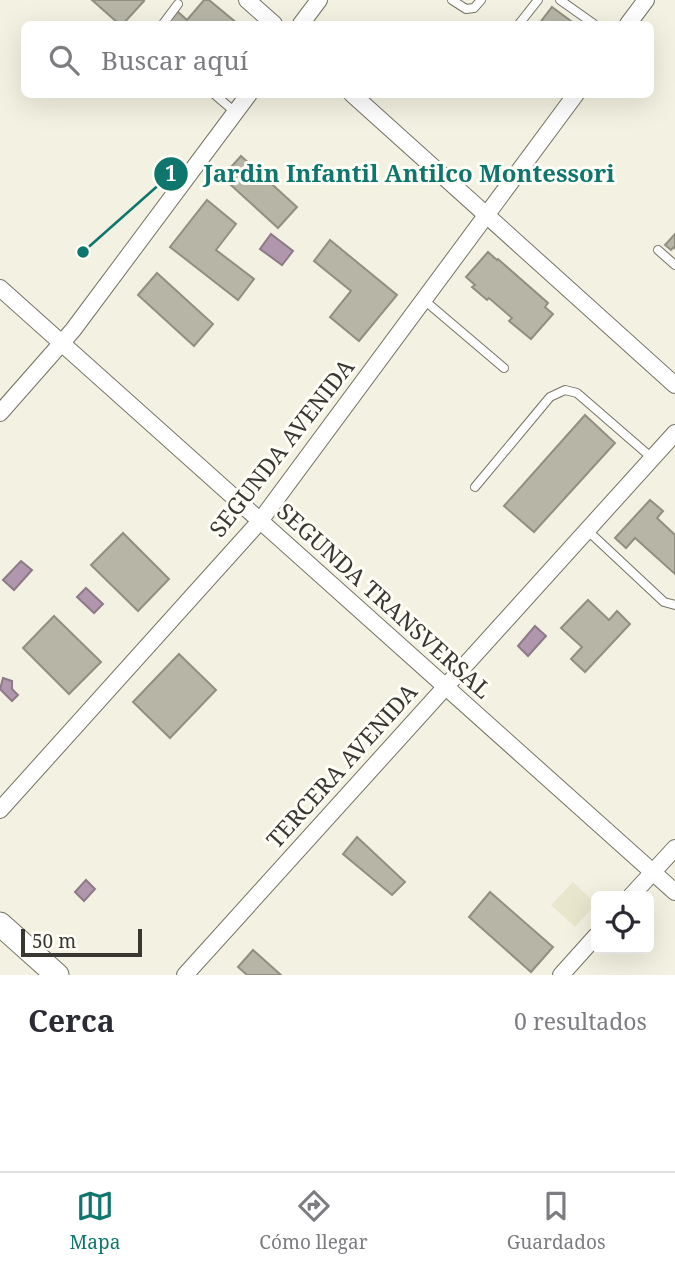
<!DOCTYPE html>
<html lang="es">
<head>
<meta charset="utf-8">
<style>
	:root { --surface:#fff; --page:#f2f2f3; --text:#2b2b33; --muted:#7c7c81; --line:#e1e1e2; --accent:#0f766e }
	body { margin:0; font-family:"Noto Serif",serif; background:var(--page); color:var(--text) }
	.controls { position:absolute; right:21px; bottom:21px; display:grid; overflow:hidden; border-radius:10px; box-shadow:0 7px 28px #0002 }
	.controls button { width:63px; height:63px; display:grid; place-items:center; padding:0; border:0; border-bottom:2px solid var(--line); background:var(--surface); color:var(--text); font:35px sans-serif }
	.scale { position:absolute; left:21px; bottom:18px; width:121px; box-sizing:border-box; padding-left:7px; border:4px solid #383731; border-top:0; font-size:19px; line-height:24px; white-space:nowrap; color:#383731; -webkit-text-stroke:5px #fffef7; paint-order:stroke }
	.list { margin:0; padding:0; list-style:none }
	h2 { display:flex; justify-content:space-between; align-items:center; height:91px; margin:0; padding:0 28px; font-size:30px }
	h2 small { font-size:23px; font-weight:400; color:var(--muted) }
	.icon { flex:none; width:38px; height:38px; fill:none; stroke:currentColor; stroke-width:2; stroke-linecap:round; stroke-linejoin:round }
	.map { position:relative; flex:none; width:675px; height:975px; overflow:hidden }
	.search { position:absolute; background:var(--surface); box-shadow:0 7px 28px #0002; left:21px; right:21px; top:21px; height:77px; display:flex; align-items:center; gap:18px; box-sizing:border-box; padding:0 24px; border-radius:10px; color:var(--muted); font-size:26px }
	.sheet { height:196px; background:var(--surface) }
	nav { display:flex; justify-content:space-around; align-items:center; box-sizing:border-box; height:98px; border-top:2px solid var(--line); background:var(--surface); font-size:19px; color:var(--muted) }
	nav a { display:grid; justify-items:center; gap:4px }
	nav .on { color:var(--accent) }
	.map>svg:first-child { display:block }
	.built { fill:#e9e6ce }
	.water { fill:#b197ae; stroke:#8d7a88; stroke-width:2 }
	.building { fill:#b7b5a6; stroke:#918f80; stroke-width:2 }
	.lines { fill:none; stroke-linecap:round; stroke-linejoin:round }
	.lane-casing { stroke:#757365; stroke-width:10 }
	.street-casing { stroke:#757365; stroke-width:18 }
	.secondary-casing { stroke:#757365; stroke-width:25 }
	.lane { stroke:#fff; stroke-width:8 }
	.street { stroke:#fff; stroke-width:16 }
	.secondary { stroke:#fff; stroke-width:23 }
	.labels { text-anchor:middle; stroke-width:6; stroke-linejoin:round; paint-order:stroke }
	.street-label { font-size:23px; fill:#383731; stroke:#fffef7 }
	.leader { fill:none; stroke:#0f766e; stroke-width:2.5 }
	.callout-dot { fill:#0f766e; stroke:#fffef7; stroke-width:2.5 }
	.mark-label { font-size:21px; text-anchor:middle; font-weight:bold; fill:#fff }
	.callout-label { font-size:24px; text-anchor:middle; font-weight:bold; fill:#0f766e; stroke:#fffef7; stroke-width:6; stroke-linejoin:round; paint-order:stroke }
</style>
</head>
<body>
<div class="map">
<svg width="675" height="975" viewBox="0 0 675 975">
	<rect width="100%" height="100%" fill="#f3f1e1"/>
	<path class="built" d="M573 882 596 904 575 927 551 905Z"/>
	<g class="water">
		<path d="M271 234 293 251 282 265 260 249Z"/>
		<path d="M21 561 32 570 14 590 3 580Z"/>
		<path d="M86 588 103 604 94 613 77 597Z"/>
		<path d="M535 626 546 636 528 656 518 646Z"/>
		<path d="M3 678 12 681V689L18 695 12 701 0 689Z"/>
		<path d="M86 880 95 889 84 901 75 892Z"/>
	</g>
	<g class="building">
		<path d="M92 0H142L144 1 123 24H119Z"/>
		<path d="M204 0H209L238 24H167L177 11 187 20Z"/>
		<path d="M552 7 575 24H539Z"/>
		<path d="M241 156 297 207 278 228 222 177Z"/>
		<path d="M207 200 236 224 216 250 254 279 238 300 170 247Z"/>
		<path d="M675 234V249L674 247 671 250 665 245Z"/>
		<path d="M330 240 397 295 359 341 330 317 351 291 314 261Z"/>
		<path d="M488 252 497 260 498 259 548 303 545 307 553 314 531 339 509 321 512 318 489 298 487 300 472 287 475 285 466 277Z"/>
		<path d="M157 273 213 324 194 346 138 295Z"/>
		<path d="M585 415 615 443 534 532 504 506Z"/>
		<path d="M650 500 663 511 657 518 675 535V574L635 538 626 548 615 538Z"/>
		<path d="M123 533 169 579 138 611 91 565Z"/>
		<path d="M588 600 609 620 617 611 630 624 585 672 571 659 582 647 561 628Z"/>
		<path d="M54 616 101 662 69 694 23 648Z"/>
		<path d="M179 654 216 690 170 738 133 702Z"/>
		<path d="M357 837 405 882 392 895 343 854Z"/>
		<path d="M490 892 553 947 531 972 469 917Z"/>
		<path d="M253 950 281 975H247L238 967Z"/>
	</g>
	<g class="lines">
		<defs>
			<g id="lane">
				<path d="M452 0 466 9 474 8 481 0"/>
				<path d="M560 0 594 24"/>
				<path d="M163 24 178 4"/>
				<path d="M519 24 538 0"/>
				<path d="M214 94 235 112"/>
				<path d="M658 250 675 265"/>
				<path d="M424 300 504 368"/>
				<path d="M475 487 550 397 565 390 577 393 652 458"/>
				<path d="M587 530 664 602 675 605"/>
			</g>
			<g id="street">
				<path d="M247 0 274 24"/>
				<path d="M301 24 319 0"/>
				<path d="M628 24 646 0"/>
				<path d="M352 94 675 385"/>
				<path d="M0 288 675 892"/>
				<path d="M0 413 73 330 249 94"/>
				<path d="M0 810 260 521 576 94"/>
				<path d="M631 896 675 848"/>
				<path d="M185 975 675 433"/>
				<path d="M561 975 596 936"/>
			</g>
			<path id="secondary" d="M0 924 57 975"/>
		</defs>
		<use href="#lane" class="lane-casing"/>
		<use href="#street" class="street-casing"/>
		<use href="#secondary" class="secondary-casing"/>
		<use href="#lane" class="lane"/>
		<use href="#street" class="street"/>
		<use href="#secondary" class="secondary"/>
	</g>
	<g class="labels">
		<g class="street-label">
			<text transform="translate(282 448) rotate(-52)" y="8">SEGUNDA AVENIDA</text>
			<text transform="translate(384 601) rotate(42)" y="8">SEGUNDA TRANSVERSAL</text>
			<text transform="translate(342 766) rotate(-48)" y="8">TERCERA AVENIDA</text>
		</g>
	</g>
	<path class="leader" d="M83 252L171 174"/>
	<g class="callout-dot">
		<circle cx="83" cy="252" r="7"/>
		<circle cx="171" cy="174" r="18"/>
	</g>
	<g class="mark-label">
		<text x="171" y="181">1</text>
	</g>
	<g class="callout-label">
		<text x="409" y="182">Jardin Infantil Antilco Montessori</text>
	</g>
</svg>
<div class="controls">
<button><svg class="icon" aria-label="locate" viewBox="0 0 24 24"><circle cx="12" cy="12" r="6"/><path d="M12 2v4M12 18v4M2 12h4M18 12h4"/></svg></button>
</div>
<div class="scale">50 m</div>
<div class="search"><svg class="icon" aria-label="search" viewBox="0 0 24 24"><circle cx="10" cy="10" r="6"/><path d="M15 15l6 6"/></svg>Buscar aquí</div>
</div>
<section class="sheet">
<h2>Cerca<small>0 resultados</small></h2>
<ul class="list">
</ul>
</section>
<nav>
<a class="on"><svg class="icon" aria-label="map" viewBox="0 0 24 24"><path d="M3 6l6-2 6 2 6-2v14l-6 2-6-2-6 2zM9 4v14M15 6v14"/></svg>Mapa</a>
<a><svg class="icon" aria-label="directions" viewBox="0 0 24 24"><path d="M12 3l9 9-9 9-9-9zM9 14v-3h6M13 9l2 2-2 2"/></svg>Cómo llegar</a>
<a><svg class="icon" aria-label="saved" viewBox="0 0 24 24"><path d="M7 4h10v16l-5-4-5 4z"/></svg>Guardados</a>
</nav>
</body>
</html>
